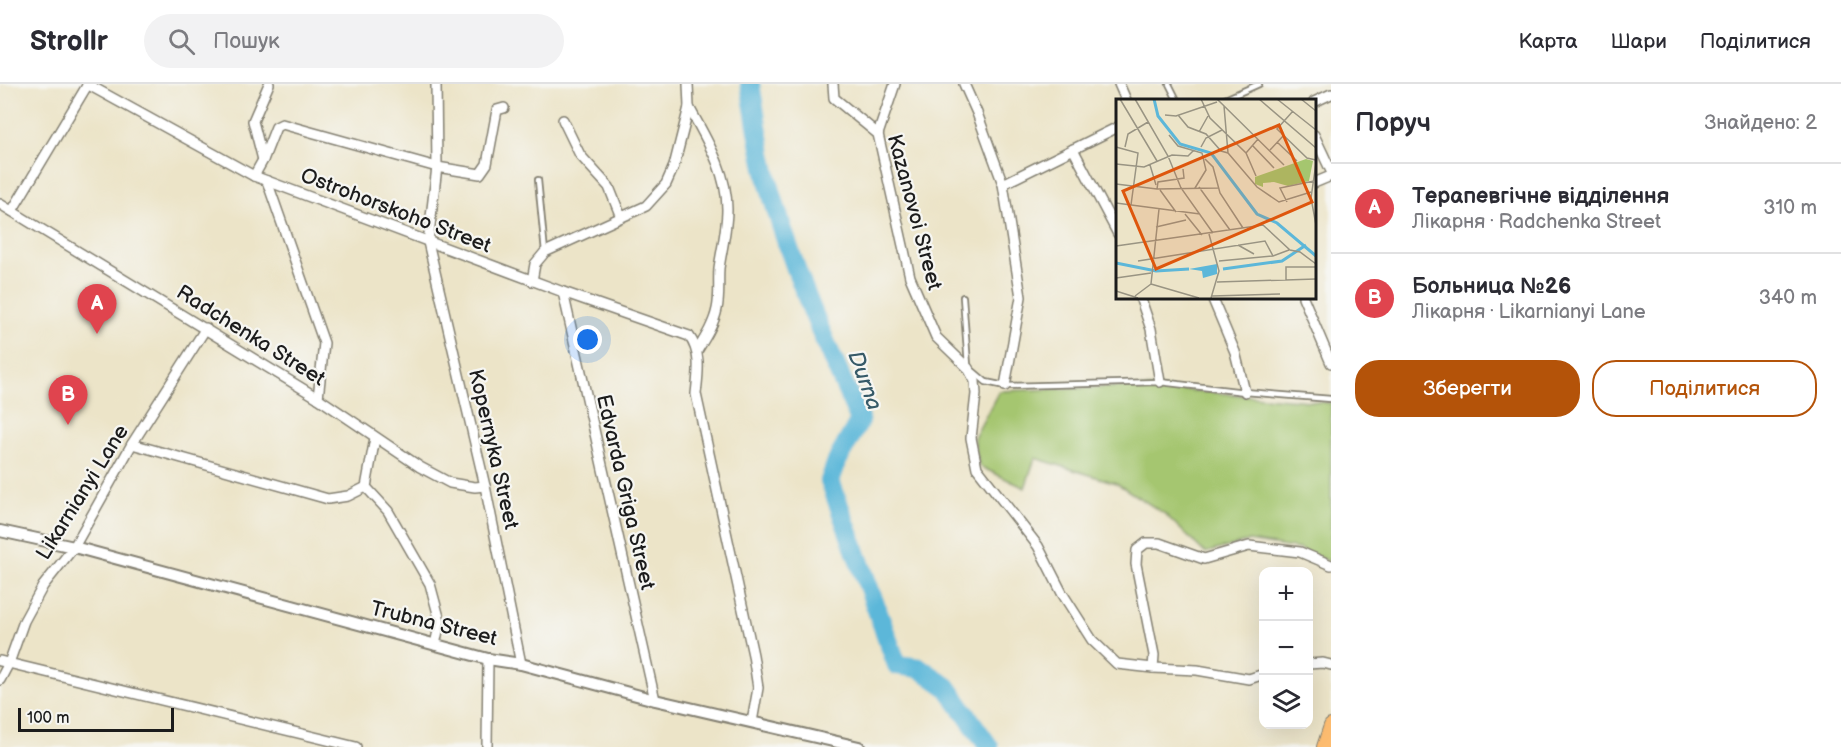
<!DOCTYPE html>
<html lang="uk">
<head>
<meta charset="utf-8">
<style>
	:root { --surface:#fff; --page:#f2f2f3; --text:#2b2b33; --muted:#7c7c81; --line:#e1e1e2; --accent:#b45309 }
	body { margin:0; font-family:"Balsamiq Sans",sans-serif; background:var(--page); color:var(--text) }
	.controls { position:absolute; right:18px; bottom:18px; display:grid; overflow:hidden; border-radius:12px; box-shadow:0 6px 24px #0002 }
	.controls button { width:54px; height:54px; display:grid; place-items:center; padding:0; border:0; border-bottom:2px solid var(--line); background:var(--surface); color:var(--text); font:30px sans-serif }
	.scale { position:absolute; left:18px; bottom:15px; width:156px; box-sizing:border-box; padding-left:6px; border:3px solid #1c1c1c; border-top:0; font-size:16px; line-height:21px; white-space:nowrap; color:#1c1c1c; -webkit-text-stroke:4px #f6f6f2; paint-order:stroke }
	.you { position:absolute; left:588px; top:256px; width:21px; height:21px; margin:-15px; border:4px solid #fff; border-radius:50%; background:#1a73e8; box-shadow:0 0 0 9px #1a73e833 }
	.badge { display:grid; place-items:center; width:39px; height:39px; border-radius:50%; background:var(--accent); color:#fff; font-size:20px; font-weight:700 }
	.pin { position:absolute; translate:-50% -50px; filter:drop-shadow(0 2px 3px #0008) }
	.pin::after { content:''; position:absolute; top:32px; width:21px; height:18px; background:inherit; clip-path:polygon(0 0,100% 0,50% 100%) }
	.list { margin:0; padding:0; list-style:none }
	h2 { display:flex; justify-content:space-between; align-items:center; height:78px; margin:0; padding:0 24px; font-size:26px }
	h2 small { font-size:20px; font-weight:400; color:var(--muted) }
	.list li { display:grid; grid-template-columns:39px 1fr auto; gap:18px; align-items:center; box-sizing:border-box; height:90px; padding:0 24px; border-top:2px solid var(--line) }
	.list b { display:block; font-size:22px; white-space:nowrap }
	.list p { margin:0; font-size:20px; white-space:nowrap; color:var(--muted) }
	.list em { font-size:20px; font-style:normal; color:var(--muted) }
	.actions { display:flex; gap:12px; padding:18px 24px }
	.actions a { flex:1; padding:14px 0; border:2px solid var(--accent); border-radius:24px; text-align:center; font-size:21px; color:var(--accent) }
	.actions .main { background:var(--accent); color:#fff }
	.icon { flex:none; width:33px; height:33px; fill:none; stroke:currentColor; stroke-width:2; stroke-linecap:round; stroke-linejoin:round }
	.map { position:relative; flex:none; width:1331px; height:663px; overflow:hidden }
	header { display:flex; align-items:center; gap:36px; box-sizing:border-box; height:84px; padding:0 30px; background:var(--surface); border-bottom:2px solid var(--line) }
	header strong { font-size:28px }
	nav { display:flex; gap:33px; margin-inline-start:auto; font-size:21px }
	.search { width:420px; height:54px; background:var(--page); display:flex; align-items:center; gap:15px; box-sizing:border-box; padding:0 21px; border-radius:33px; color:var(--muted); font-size:22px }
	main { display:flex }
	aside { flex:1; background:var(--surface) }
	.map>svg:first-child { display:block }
	.green { fill:#a5c66f; stroke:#607146; stroke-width:1.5 }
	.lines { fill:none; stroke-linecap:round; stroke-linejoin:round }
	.river { stroke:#5cb7d9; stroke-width:20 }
	.service-casing { stroke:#848072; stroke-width:8 }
	.minor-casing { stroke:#848072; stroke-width:12 }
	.tertiary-casing { stroke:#848072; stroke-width:14 }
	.primary-casing { stroke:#848072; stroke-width:16 }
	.service { stroke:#fff; stroke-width:4.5 }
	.minor { stroke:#fff; stroke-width:9 }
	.tertiary { stroke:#fff; stroke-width:10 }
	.primary { stroke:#fdbc70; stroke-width:14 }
	.labels { text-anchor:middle; stroke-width:4.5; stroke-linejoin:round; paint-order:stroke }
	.street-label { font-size:21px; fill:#1c1c1c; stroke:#f6f6f2 }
	.water-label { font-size:22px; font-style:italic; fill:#365a68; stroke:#f6f6f2 }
	.inset-river { fill:none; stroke:#5cb7d9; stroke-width:3 }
	.inset-road { fill:none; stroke:#999483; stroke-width:1.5 }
	.view { fill:#de560d; fill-opacity:0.15; stroke:#de560d; stroke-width:3 }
	.inset-edge { fill:none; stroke:#1c1c1c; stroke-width:3 }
</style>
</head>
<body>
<header>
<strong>Strollr</strong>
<div class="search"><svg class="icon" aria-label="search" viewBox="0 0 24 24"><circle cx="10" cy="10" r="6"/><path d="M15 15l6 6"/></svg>Пошук</div>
<nav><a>Карта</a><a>Шари</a><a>Поділитися</a></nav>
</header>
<main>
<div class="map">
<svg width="1331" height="663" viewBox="0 0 1331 663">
	<rect width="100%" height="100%" fill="#f6f6f2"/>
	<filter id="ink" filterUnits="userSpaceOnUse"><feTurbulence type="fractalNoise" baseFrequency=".0167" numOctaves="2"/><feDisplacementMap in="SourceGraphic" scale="12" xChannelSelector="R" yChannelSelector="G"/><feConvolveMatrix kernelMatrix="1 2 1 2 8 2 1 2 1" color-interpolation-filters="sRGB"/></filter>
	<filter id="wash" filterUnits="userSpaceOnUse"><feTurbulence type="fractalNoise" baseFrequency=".008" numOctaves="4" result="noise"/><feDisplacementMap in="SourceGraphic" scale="24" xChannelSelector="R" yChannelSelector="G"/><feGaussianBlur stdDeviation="1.35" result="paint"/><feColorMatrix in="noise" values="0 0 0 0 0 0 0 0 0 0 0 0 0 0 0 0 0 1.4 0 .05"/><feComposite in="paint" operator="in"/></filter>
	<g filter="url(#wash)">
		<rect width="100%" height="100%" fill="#ece4c8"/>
		<path class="green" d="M1116 303 1161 304 1331 319V478L1299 465 1249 457 1205 469 1165 430 1116 399 1035 374 1025 404 979 382 974 354 999 307Z"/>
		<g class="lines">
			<path class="river" d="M750 0C756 33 760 67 769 100 791 182 825 259 860 336L837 377 830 397 897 581 920 584 947 603 989 663"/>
		</g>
	</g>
	<g filter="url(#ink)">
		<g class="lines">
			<defs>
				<g id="service">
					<path d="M1169 0 1177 16"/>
					<path d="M1223 16 1259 0"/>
					<path d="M538 96 545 168"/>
					<path d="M963 213 968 281"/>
					<path d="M973 287 986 298 1005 302 1160 298 1245 308 1331 315"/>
				</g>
				<g id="minor">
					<path d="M87 0 254 92 563 208 689 252C702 269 698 290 696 310L753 571 758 604 752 638"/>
					<path d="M436 0 437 83 428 158 485 402 521 580"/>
					<path d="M833 0 834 14 878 50 910 193 936 253 968 284 975 297 976 310 971 354 977 384 1038 462 1062 509 1092 556 1117 580 1153 584 1197 586 1249 595 1264 590"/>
					<path d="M964 0 977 29 1003 100 1021 213 1005 302"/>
					<path d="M1119 0 1126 16"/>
					<path d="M1314 18 1331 10"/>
					<path d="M689 23C706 55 727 87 727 125 727 145 722 164 719 184 718 197 720 212 717 225 714 240 705 254 697 267"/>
					<path d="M563 36 580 71 609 103 621 133"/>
					<path d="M878 50 895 0"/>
					<path d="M1314 51 1331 87"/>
					<path d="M1073 65 1118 150"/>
					<path d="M263 76 253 37 269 0"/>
					<path d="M254 92 263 76 276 43 282 40 437 83 480 90 487 80 497 26 504 24"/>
					<path d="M267 97 324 259 318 314"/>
					<path d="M1314 99 1331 92"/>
					<path d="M1003 100 1118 43"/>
					<path d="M0 120 318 314 420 383 450 399 475 403 485 402"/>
					<path d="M12 127 88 0"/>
					<path d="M532 197 535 180 545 168 646 122 666 100 674 82 689 23 688 0"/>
					<path d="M563 208 655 616"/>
					<path d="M1140 213 1151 245 1160 298"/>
					<path d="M1212 213 1235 268 1245 308"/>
					<path d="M1303 213 1331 279"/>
					<path d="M375 354 366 403 388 427 430 500 440 537 435 561"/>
					<path d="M132 360 328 415 348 412 366 403"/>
					<path d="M0 577 356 663"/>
					<path d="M1308 580 1323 579 1331 581"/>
					<path d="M1153 584 1154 571 1136 480 1137 466 1146 459H1159L1204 475 1249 462 1300 468 1331 481"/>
					<path d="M0 596 9 579 24 537 43 502 74 463 132 360 206 244"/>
					<path d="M487 663 488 575"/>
				</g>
				<path id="tertiary" d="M0 447 74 463 488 575 521 580 655 616 859 663"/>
				<path id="primary" d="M1324 663 1331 642"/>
			</defs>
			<use href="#service" class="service-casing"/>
			<use href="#minor" class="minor-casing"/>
			<use href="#tertiary" class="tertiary-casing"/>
			<use href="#primary" class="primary-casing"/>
			<use href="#service" class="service"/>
			<use href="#minor" class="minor"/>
			<use href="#tertiary" class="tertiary"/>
			<use href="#primary" class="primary"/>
		</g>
	</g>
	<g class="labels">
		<g class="street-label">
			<text transform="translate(396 126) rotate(21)" y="7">Ostrohorskoho Street</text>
			<text transform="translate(915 128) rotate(75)" y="7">Kazanovoi Street</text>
			<text transform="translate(251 251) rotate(32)" y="7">Radchenka Street</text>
			<text transform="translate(494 365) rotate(77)" y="7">Kopernyka Street</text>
			<text transform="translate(82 408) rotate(-58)" y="7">Likarnianyi Lane</text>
			<text transform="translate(626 408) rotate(77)" y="7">Edvarda Griga Street</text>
			<text transform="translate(434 539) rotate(14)" y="7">Trubna Street</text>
		</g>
		<g class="water-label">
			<text transform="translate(866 296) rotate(70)" y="8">Durna</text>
		</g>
	</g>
	<g transform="translate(1116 15)">
		<rect width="200" height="200" fill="#ece4c8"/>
		<path d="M190 60 197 62 193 82 172 87 158 83 147 84V88L139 85V78Z" fill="#a5c66f"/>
		<path d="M101 165V175L87 179 86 172 73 170Z" fill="#5cb7d9"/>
		<path class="inset-river" d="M38 0 42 17 64 45 95 54 141 115 161 124 200 157M0 164 40 172 73 170M107 170 166 162 190 146"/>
		<path class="inset-road" d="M4 0 41 62M19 0 52 57 65 89 97 134M85 0 94 19 130 54 140 77M101 0 168 66M143 0 200 49M161 0 200 31M185 0 200 12M108 7 112 54M177 12 161 30 191 59 200 61M49 16 60 17 101 3M62 16 72 28 90 35 105 52 112 54 141 88 163 103 195 93M83 33 92 17M53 36 62 47 86 54 90 71 79 89M161 43 181 62M136 46 158 69M0 48 22 54 15 106M9 48 12 35 32 23M85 48 90 39 106 31M154 51 168 36M130 54 142 40M89 60 97 68 104 94 127 129M200 64 195 99 200 126M0 65 28 68 56 56 72 57 78 51M34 66 40 86M0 85 41 90 102 89M83 88 114 131M41 90 42 83 68 79 67 70M44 91 60 113M171 103 164 89 198 82M0 104 84 115M69 115 86 136M40 128 70 121M93 135 103 172 95 199M122 146 138 155M0 147 147 126 174 151 184 153 200 165M22 162 149 142 157 157M103 162 157 157 173 151M0 179 35 174M170 181V168H200M101 183 200 180M35 185 43 110M35 185 83 199M0 192 22 199M19 197 35 185M96 197 164 195"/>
		<path class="view" d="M163 26 196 103 40 170 7 92Z"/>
		<rect width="200" height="200" class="inset-edge"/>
	</g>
</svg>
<div class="controls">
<button>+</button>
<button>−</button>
<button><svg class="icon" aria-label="layers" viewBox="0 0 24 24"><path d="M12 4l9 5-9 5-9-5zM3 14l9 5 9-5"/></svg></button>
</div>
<div class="scale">100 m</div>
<div class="you"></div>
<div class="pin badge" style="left:97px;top:250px;background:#e0444e">A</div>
<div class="pin badge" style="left:68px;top:341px;background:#e0444e">B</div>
</div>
<aside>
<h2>Поруч<small>Знайдено: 2</small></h2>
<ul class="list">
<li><span class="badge" style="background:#e0444e">A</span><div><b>Терапевгічне відділення</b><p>Лікарня · Radchenka Street</p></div><em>310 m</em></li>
<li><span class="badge" style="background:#e0444e">B</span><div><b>Больница №26</b><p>Лікарня · Likarnianyi Lane</p></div><em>340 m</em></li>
</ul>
<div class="actions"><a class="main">Зберегти</a><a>Поділитися</a></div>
</aside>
</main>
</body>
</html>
